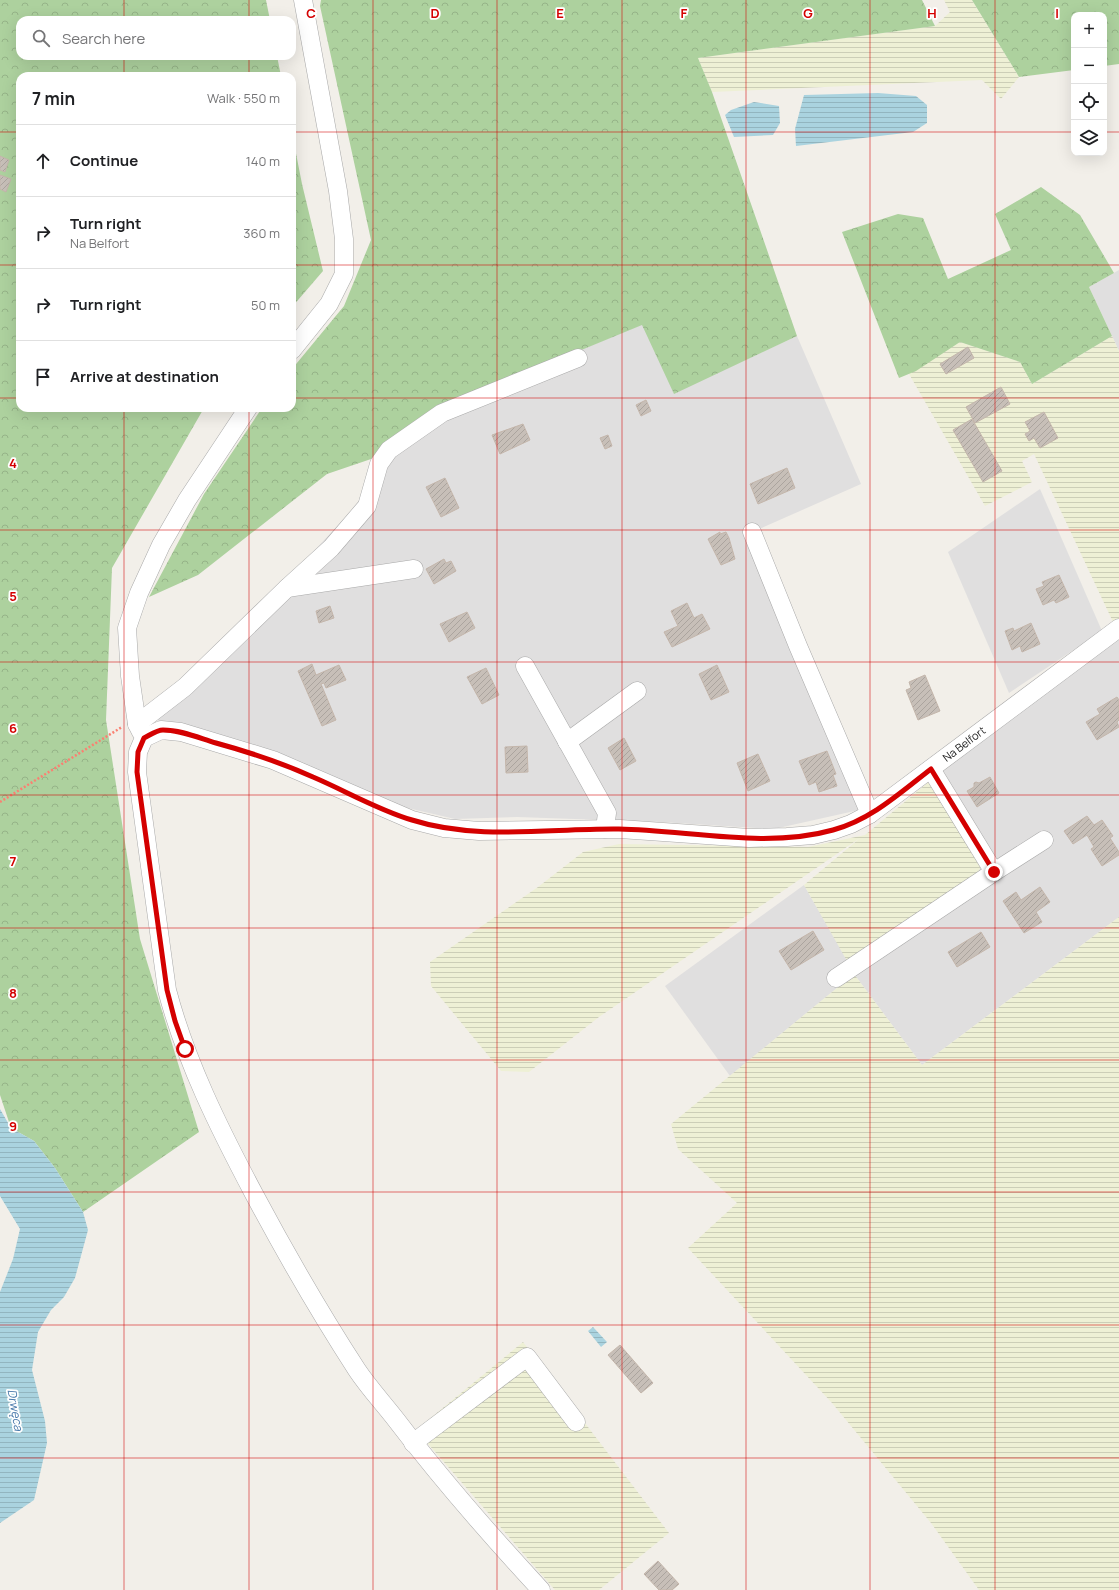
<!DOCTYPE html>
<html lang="en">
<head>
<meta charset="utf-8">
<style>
	:root { --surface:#fff; --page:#f2f2f2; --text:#202124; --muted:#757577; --line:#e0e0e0 }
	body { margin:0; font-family:Manrope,sans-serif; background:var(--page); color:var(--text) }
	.controls { position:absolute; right:12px; top:12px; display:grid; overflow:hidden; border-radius:8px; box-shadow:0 4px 16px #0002 }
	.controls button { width:36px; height:36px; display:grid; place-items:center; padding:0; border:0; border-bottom:1px solid var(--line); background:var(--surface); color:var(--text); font:20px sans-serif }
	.stop { position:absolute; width:12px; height:12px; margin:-9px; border:3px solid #d40000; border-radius:50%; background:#fff }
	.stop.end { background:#d40000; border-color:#fff; box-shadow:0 1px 4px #0008 }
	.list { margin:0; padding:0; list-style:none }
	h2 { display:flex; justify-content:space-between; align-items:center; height:52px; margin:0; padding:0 16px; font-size:17px }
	h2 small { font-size:13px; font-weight:400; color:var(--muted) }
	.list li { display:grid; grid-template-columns:26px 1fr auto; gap:12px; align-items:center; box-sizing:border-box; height:72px; padding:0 16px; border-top:1px solid var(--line) }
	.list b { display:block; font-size:15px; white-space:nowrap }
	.list p { margin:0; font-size:13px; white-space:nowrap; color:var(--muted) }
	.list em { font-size:13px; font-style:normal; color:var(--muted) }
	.icon { flex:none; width:22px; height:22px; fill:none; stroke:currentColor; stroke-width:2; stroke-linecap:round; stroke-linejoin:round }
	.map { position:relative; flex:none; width:1119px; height:1590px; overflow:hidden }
	.search { position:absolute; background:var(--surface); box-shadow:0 4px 16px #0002; left:16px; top:16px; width:280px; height:44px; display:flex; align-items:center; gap:10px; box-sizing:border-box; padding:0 14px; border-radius:12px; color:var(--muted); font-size:15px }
	.panel { position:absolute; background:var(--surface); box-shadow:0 4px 16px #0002; left:16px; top:72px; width:280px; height:340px; border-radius:12px }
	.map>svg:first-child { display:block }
	.residential { fill:#e0dfdf }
	.farmland { fill:url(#farmland-rules) }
	.forest { fill:url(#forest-crowns) }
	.water { fill:url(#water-rules) }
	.building { fill:url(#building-hatch); stroke:#c4b6ab }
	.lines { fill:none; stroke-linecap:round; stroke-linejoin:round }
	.minor-casing { stroke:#a9a9a9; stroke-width:19 }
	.path { stroke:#fa8072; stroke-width:2.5; stroke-dasharray:2 2; stroke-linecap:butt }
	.minor { stroke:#fff; stroke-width:18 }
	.route { stroke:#d40000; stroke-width:5 }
	.grid { fill:none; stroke:#d40000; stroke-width:1; stroke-opacity:0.55 }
	.labels { text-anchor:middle; stroke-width:3.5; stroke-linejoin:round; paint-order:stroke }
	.street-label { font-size:11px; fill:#222; stroke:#fff }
	.water-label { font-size:12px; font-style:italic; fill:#4a7aab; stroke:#fff }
	.grid-label { font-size:13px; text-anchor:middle; font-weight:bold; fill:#d40000; stroke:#fff; stroke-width:3.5; stroke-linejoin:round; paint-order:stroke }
</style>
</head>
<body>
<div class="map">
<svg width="1119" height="1590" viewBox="0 0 1119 1590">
	<defs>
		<pattern id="farmland-rules" width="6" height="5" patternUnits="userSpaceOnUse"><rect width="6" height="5" fill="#eef0d5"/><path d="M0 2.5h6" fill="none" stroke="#ccceb7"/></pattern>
		<pattern id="forest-crowns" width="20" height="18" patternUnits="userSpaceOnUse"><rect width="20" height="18" fill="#add19e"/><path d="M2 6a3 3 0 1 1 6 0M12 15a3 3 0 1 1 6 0" fill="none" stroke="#95b388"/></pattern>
		<pattern id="water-rules" width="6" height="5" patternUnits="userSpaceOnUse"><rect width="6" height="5" fill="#aad3df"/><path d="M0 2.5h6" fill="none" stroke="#92b5bf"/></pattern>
		<pattern id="building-hatch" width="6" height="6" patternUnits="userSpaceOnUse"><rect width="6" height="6" fill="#c7bfb8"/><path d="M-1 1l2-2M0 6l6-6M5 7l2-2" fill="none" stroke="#aba49e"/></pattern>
	</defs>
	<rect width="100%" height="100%" fill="#f2efe9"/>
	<g class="residential">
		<path d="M1119 270V351L1089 287Z"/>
		<path d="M643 324 674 393 797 336 861 484 757 530 859 810 774 829 661 822 517 817 455 819 399 806 173 723 159 721 147 711 310 555 362 500 374 458 438 409Z"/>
		<path d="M1040 489 1102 631 1009 693 948 552Z"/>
		<path d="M1119 639V917L922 1065 854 974 730 1076 665 986 804 885 848 961 931 780 1042 692Z"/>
	</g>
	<g class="farmland">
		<path d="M944 0H972L1019 77 1001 99 982 80 712 92 698 58 935 26 950 12Z"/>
		<path d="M1112 336 1119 351V619L1113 622 1034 454 1022 461 1032 482 985 506 909 374 960 342 1020 362 1032 384Z"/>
		<path d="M931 780 983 862 974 881 847 961 804 885 860 838 599 1017 529 1072 501 1071 431 986 430 962 538 887 583 852 619 844 808 847 865 835Z"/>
		<path d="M1119 917V1590H979L931 1523 832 1403 688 1248 737 1203 678 1149 671 1124 854 974 922 1065Z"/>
		<path d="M523 1342 669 1533 599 1590H555L416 1430Z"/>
	</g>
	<g class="forest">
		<path d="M0 0H266L270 20H20V56H277L281 76H20V408H204L112 568 106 720 140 939 199 1132 83 1212 55 1168 34 1141 11 1128 0 1095Z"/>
		<path d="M321 0H922L935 26 698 58 712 92 797 336 674 394 642 325 438 409 374 458 327 474 198 575 149 597 204 494 262 408H292V369L344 306 371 240 320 6Z"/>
		<path d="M972 0H1119V64L1104 66V15H1074V70L1019 77Z"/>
		<path d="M292 133 302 184 323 271 292 307Z"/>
		<path d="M1041 187 1080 215 1114 273 1089 287 1112 336 1032 384 1020 362 960 342 916 371 899 378 842 232 898 214 923 218 948 279 1011 250 995 214Z"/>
	</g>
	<g class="water">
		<path d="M878 93 916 96 927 105V123L913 132 796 146 795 129 804 95Z"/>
		<path d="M754 102 779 106 780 123 773 135 734 137 725 115 731 110Z"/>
		<path d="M0 1109 11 1128 34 1141 55 1168 83 1212 88 1230 75 1278 64 1297 51 1310 38 1332 32 1370 45 1421 47 1443 34 1500 0 1523V1292L13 1259 20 1229 0 1196Z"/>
		<path d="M593 1327 607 1342 601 1347 588 1331Z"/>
	</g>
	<g class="building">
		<path d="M0 156 9 160 5 172 0 170Z"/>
		<path d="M0 175 11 179 6 192 0 189Z"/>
		<path d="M968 347 974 358 946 374 940 364Z"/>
		<path d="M1001 387 1010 404 975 423 966 407Z"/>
		<path d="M646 400 651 411 641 416 636 405Z"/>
		<path d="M1044 412 1058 438 1040 448 1034 438 1029 441 1025 434 1030 431 1025 422Z"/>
		<path d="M972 419 1002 471 983 482 953 430Z"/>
		<path d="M523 424 530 440 500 454 492 435Z"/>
		<path d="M608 435 612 446 605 449 600 438Z"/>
		<path d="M787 468 795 488 758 504 750 484Z"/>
		<path d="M445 478 459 508 441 517 426 487Z"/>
		<path d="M720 532V534L726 532 729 538 735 559 721 565 708 539Z"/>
		<path d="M444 559 446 563 451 561 456 571 434 584 426 569Z"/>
		<path d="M1059 575 1069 597 1056 603 1054 600 1043 605 1036 589 1044 586 1042 582Z"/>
		<path d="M687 603 694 618 702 614 710 629 672 647 664 632 678 626 671 611Z"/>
		<path d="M330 606 334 618 319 623 316 611Z"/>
		<path d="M467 612 475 628 449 642 440 624Z"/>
		<path d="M1031 623 1040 644 1022 652 1020 646 1012 650 1005 631 1013 628 1014 631Z"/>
		<path d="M312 664 316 675 339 665 346 680 326 688 324 683 321 684 336 720 322 726 298 671Z"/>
		<path d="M717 665 729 692 711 700 699 674Z"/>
		<path d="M486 668 499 695 482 704 467 677Z"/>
		<path d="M925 675 940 711 918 720 906 690 911 688 909 682Z"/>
		<path d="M1117 697 1119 700V720L1117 722 1119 727 1097 740 1086 722 1100 714 1097 709Z"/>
		<path d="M624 738 636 761 620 770 608 748Z"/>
		<path d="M527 746 528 772 506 773 505 747Z"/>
		<path d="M827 751 836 774 833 775 837 786 819 792 816 782 809 785 799 761Z"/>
		<path d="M758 754 770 781 748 791 737 763Z"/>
		<path d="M990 777 999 793 977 807 967 791 974 787V783L976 782 979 783Z"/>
		<path d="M1087 816 1094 825 1102 820 1113 836 1110 838 1119 852V855L1102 866 1091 849 1094 847 1087 835 1073 844 1064 831Z"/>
		<path d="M1040 887 1050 902 1036 912 1042 922 1024 933 1003 901 1016 892 1021 900Z"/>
		<path d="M813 931 824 950 791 970 779 951Z"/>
		<path d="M981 932 990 947 957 967 948 952Z"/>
		<path d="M620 1345 653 1383 641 1393 608 1355Z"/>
		<path d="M658 1561 679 1584 672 1590H659L644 1574Z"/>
	</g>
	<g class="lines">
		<defs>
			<g id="minor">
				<path d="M292 350 329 304 344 274V239L338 191 303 0"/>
				<path d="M752 532 798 646 870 814"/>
				<path d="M287 588 414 569"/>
				<path d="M525 666 607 813 605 829"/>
				<path d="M137 724 185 687 287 588 331 548 367 506 379 464 389 450 442 413 578 358"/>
				<path d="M141 732 137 724 130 676 127 628 139 593 161 545 187 500 248 408"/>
				<path d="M144 738 161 730 181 732 273 760 412 820 444 828 479 831 620 829 749 838 787 837 813 835 834 830 851 824 870 814 1119 628"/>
				<path d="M144 738 138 752 137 772 167 990C186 1062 219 1128 254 1194 286 1254 320 1313 357 1370 369 1388 384 1404 397 1421 442 1480 491 1536 541 1590"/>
				<path d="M567 742 637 691"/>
				<path d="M994 872 1044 840"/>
				<path d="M836 978 994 872 931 769"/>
				<path d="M413 1443 527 1357 576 1422"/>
			</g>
		</defs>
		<use href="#minor" class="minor-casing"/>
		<path class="path" d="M0 802 122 727"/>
		<use href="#minor" class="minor"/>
	</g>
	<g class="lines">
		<path class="route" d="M185 1049 175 1021 167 990 137 772 138 752 144 738C150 735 157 730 163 730 181 730 199 738 216 743 249 752 282 763 313 777 346 791 378 810 412 820 478 841 551 828 619 829 687 830 766 849 833 830 871 820 901 792 931 769L994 872"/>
	</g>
	<path class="grid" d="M124 0V20M249 0V20M373 0V1590M497 0V1590M622 0V1590M746 0V1590M870 0V1590M995 0V1590M124 56V76M249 56V76M0 132H20M292 132H1074M1104 132H1119M0 265H20M292 265H1119M0 398H20M292 398H1119M124 408V1590M249 408V1590M0 530H1119M0 662H1119M0 795H1119M0 928H1119M0 1060H1119M0 1192H1119M0 1325H1119M0 1458H1119"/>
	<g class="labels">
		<g class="street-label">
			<text transform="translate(964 744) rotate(-37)" y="4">Na Belfort</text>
		</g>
		<g class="water-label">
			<text transform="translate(15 1410) rotate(80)" y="4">Drwęca</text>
		</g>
	</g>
	<g class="grid-label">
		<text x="311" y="18">C</text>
		<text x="435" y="18">D</text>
		<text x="560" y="18">E</text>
		<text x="684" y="18">F</text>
		<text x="808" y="18">G</text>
		<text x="932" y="18">H</text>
		<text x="1057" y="18">I</text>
		<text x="13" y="468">4</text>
		<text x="13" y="601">5</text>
		<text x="13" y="733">6</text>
		<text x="13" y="866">7</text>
		<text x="13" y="998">8</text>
		<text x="13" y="1131">9</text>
	</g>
</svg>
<div class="controls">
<button>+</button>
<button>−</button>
<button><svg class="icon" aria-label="locate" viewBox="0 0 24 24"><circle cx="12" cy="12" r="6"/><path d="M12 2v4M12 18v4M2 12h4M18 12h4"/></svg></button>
<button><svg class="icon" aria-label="layers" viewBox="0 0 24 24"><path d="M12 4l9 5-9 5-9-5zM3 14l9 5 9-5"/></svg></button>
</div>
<div class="stop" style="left:185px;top:1049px"></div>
<div class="stop end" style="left:994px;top:872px"></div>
<div class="search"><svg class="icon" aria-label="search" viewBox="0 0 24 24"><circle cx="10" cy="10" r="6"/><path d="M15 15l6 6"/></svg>Search here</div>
<section class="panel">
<h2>7 min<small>Walk · 550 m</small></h2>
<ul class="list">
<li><svg class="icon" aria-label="ahead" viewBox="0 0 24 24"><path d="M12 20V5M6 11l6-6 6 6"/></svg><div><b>Continue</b></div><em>140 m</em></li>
<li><svg class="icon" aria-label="right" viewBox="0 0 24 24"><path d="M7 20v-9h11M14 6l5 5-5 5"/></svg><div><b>Turn right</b><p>Na Belfort</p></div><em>360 m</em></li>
<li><svg class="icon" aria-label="right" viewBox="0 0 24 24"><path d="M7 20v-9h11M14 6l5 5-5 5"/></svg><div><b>Turn right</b></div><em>50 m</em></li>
<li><svg class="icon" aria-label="arrive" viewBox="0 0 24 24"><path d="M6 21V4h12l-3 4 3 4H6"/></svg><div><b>Arrive at destination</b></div></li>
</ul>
</section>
</div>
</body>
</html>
